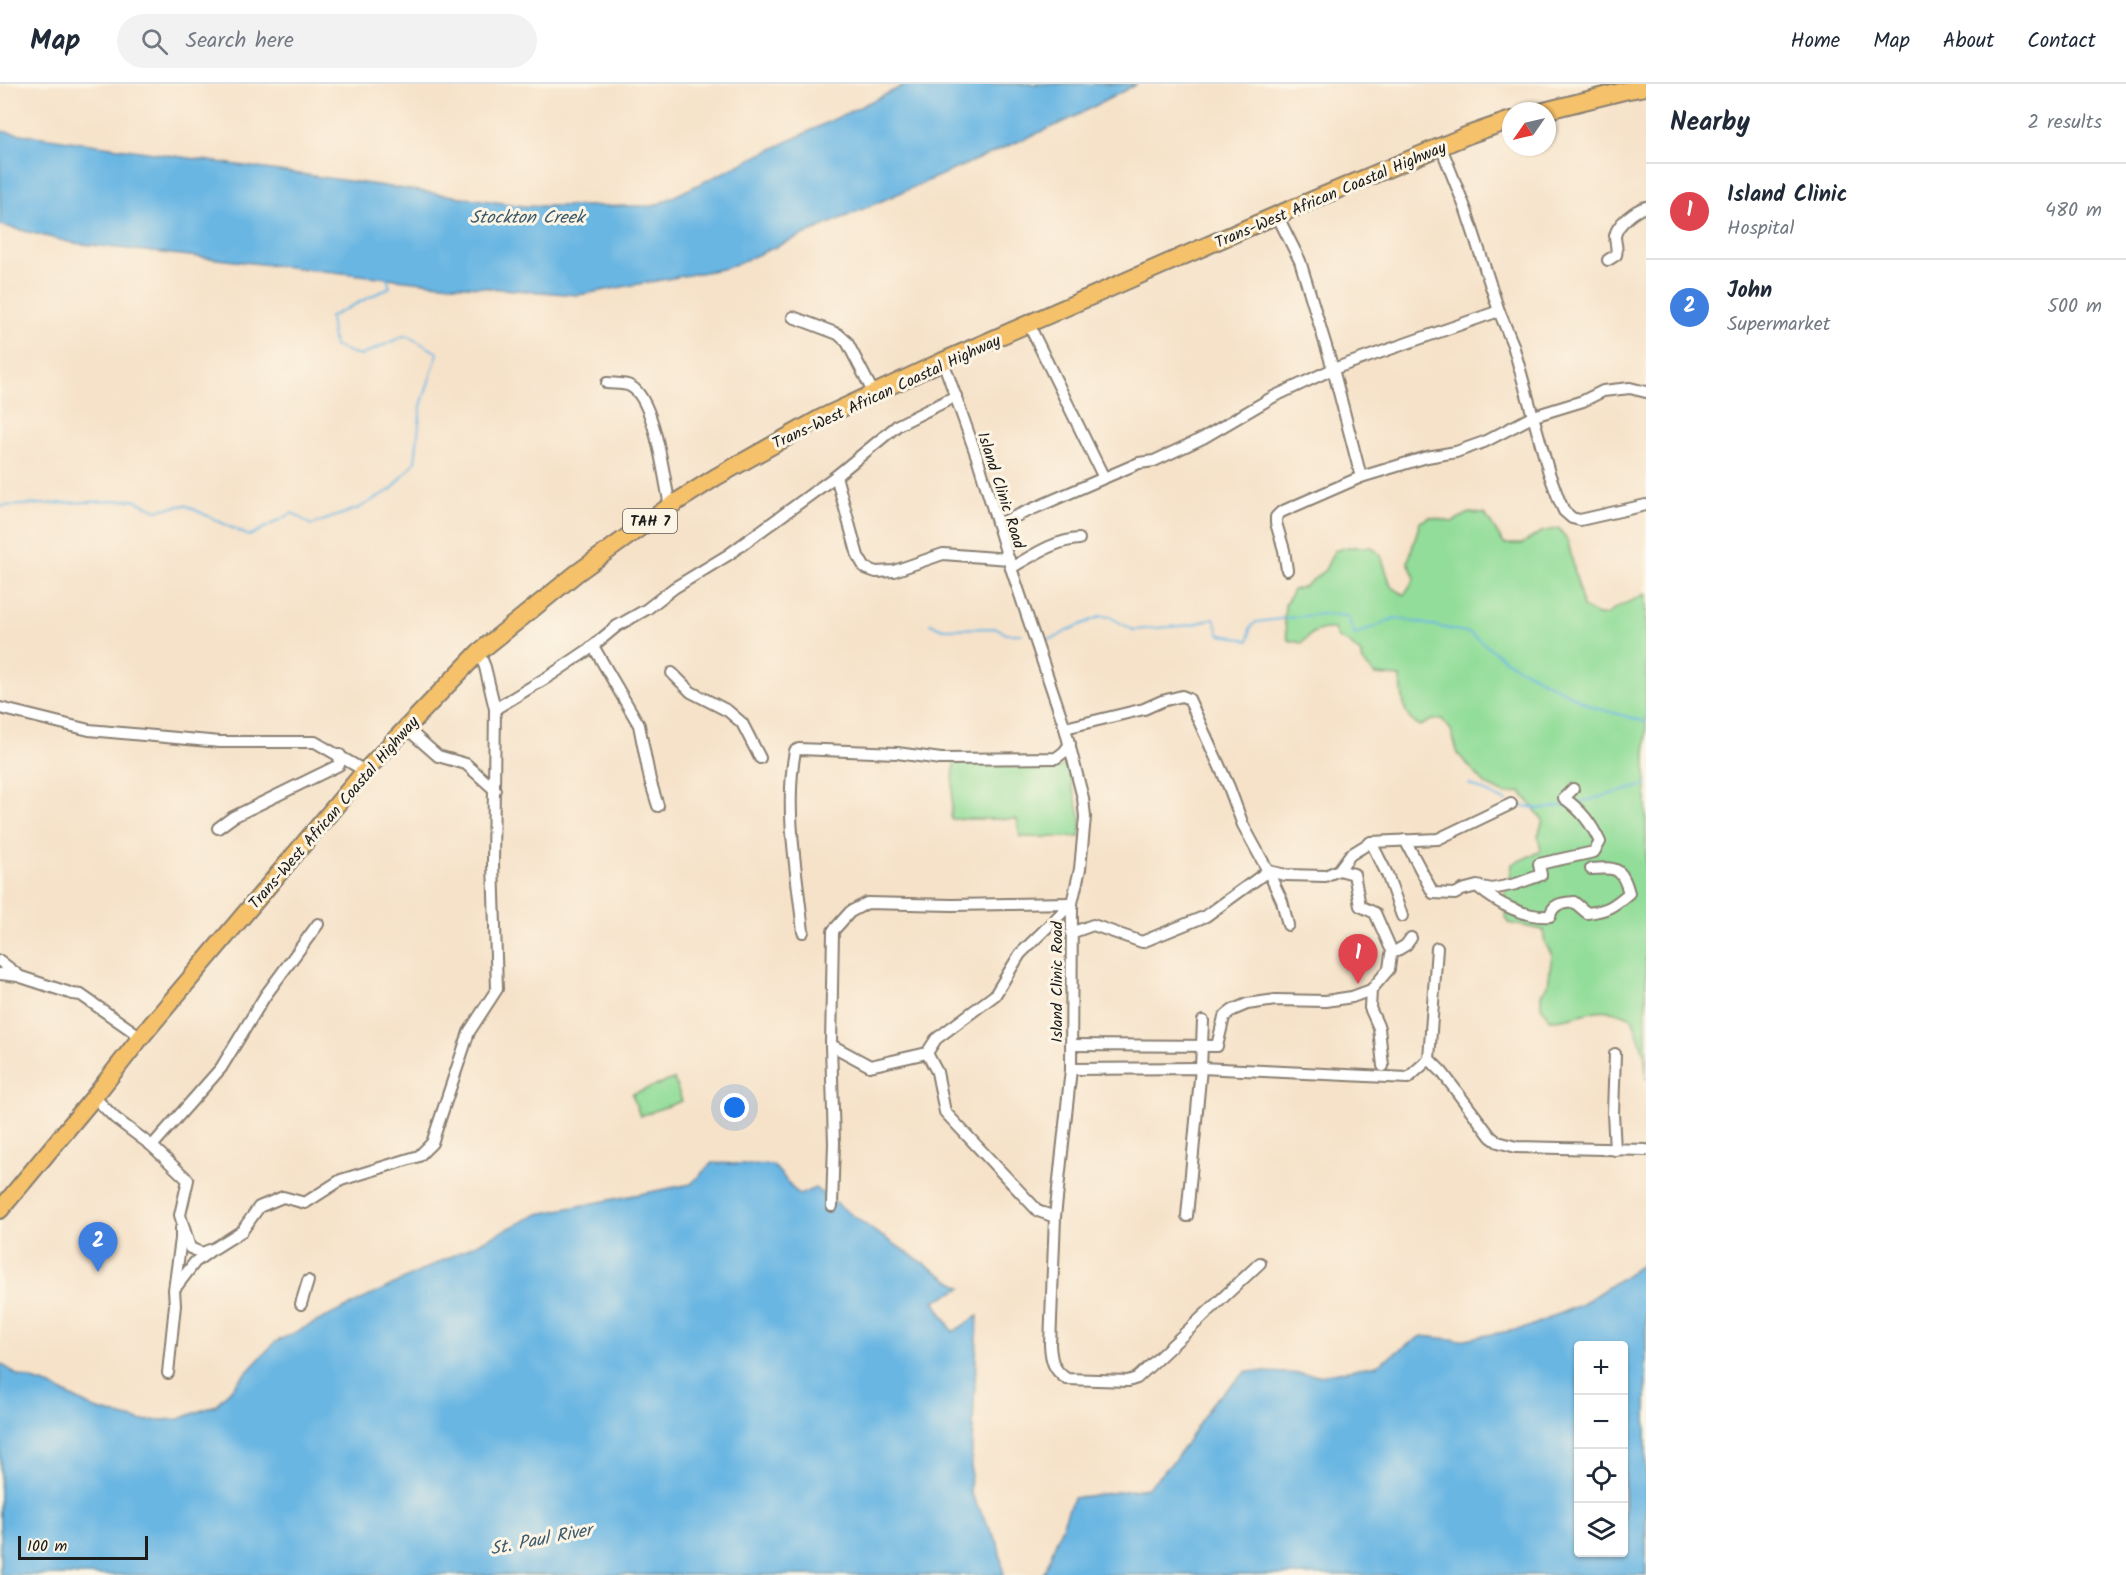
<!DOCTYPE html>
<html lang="en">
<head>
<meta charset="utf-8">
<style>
	:root { --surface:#fff; --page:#f2f2f3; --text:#1f2937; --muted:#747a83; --line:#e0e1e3; --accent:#0f766e }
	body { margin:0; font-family:Kalam,sans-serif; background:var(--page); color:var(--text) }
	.controls { position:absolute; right:18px; bottom:18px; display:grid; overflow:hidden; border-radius:6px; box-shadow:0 2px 4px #0004 }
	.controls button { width:54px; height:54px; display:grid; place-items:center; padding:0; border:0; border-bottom:2px solid var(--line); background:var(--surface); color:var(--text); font:30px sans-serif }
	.compass { position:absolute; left:1502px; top:18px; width:54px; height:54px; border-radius:50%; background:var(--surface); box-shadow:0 2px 4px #0004; rotate:236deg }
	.scale { position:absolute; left:18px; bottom:15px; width:130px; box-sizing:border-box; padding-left:6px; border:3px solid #1c1c1c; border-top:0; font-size:16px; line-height:21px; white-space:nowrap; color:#1c1c1c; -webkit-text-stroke:4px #fcf5e5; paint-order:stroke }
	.you { position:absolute; left:735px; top:1024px; width:21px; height:21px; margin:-15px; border:4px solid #fff; border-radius:50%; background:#1a73e8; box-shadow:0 0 0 9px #1a73e833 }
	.badge { display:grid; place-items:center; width:39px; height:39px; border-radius:50%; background:var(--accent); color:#fff; font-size:20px; font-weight:700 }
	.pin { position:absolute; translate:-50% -50px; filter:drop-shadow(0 2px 3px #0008) }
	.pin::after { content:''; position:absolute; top:32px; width:21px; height:18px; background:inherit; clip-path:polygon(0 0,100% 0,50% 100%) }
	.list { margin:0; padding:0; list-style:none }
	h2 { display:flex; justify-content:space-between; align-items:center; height:78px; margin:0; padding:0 24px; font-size:26px }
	h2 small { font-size:20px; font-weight:400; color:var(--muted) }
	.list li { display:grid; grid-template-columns:39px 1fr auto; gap:18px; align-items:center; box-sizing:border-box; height:96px; padding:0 24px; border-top:2px solid var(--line) }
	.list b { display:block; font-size:22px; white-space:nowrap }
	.list p { margin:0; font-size:20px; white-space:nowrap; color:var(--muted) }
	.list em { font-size:20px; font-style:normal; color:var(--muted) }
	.icon { flex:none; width:33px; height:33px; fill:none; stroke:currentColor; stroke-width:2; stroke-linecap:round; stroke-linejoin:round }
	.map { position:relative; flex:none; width:1646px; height:1491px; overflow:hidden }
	header { display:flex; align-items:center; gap:36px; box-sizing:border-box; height:84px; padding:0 30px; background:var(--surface); border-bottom:2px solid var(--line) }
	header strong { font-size:28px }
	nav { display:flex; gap:33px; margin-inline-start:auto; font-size:21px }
	.search { width:420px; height:54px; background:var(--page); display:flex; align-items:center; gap:15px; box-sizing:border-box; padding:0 21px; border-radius:33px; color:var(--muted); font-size:22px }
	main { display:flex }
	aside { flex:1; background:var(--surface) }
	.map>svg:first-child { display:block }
	.green { fill:#92dd99; stroke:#577c5a; stroke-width:1.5 }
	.water { fill:#69b6e3; stroke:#426980; stroke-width:1.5; fill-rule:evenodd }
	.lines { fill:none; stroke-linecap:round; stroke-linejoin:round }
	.stream { stroke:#69b6e3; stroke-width:2 }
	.minor-casing { stroke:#897f72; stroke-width:14 }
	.trunk-casing { stroke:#897f72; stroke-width:20 }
	.minor { stroke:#fff; stroke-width:10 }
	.trunk { stroke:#f5c16b; stroke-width:16 }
	.labels { text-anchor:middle; stroke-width:6; stroke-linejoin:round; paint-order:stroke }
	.shield { fill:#fcf5e5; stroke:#5f5d58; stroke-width:1.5 }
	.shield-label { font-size:15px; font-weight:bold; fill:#1c1c1c }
	.street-label { font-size:16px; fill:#1c1c1c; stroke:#fcf5e5 }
	.water-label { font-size:18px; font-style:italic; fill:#3b5a6c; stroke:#fcf5e5 }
</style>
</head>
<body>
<header>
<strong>Map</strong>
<div class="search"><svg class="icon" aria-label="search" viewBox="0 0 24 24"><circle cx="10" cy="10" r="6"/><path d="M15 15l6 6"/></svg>Search here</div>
<nav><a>Home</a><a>Map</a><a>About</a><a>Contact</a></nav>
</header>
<main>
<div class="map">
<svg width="1646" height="1491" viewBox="0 0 1646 1491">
	<rect width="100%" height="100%" fill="#fcf5e5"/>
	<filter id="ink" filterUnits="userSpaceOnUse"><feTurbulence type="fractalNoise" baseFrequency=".0167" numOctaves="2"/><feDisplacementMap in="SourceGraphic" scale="12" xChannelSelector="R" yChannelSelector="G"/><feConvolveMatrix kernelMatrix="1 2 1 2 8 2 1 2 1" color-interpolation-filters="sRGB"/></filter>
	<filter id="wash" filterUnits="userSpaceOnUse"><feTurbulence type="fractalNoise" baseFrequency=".008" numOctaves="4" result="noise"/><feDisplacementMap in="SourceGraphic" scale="24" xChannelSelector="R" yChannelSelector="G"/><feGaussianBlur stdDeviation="1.35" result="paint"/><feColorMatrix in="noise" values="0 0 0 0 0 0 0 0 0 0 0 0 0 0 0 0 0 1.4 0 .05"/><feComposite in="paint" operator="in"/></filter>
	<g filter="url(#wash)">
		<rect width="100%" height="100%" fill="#f6e2c9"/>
		<g class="green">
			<path d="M1469 429 1485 430 1504 460H1522L1541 448 1559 444 1568 458 1583 523 1597 531H1607C1618 519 1632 519 1646 509V996L1645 972 1632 934C1595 916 1584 936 1550 936L1541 922V910L1548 901 1552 871 1545 859 1543 846 1509 839C1495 811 1511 807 1512 780L1541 767 1538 752 1543 736 1521 708 1504 710 1486 701 1458 670 1451 646 1442 635 1432 636 1420 642C1400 634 1404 611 1400 593L1375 591 1363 578 1361 570 1350 560 1338 554 1334 545C1320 544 1311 548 1302 559L1288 556 1284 535 1285 521 1293 506 1305 502 1325 486 1334 467 1348 463H1372L1381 472 1391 502 1404 511 1415 494 1408 478 1420 438 1430 433 1452 438Z"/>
			<path d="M954 679 1067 682 1081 734 1080 753H1020L1017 735H951Z"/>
			<path d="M674 995 682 1017 640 1032 632 1010Z"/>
		</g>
		<g class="water">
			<path d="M907 0H1137L1068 36 727 184 578 211 441 200 73 159 0 141V47L524 122H654Z"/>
			<path d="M712 1079 773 1081 799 1111 815 1104 877 1149 962 1204 934 1217 953 1248 978 1232 970 1408 998 1459 1004 1491H0V1279L17 1291 51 1302 95 1325 141 1337 179 1335 216 1321 275 1258 538 1130 691 1100Z"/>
			<path d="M1646 1178V1491H1043L1073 1414 1147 1404 1175 1376 1213 1318 1247 1287 1321 1291 1377 1281 1421 1252 1460 1256 1526 1244 1582 1220ZM1578 1262H1624V1468H1578Z"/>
		</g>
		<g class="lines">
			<g class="stream">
				<path d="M0 422 134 416 157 426 185 421 249 452 293 429 311 441 359 424 392 405 415 378 421 322 438 269 406 251 360 272 334 262 330 233 390 203 386 192"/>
				<path d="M930 540 944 545 997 544 1006 550H1022"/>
				<path d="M1041 557 1057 553 1068 546 1102 532 1110 533 1133 546 1192 541 1214 534 1220 551 1236 553 1249 557 1250 544 1256 538 1321 530 1348 532 1355 551 1395 534 1470 549 1508 578 1593 623 1646 638"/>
				<path d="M1469 700 1507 718"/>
				<path d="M1577 719 1646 701"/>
				<path d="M1515 721 1542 725 1566 721"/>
			</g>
		</g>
	</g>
	<g filter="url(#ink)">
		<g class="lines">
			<defs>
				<g id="minor">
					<path d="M1441 63 1466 126 1499 227 1513 261 1549 389 1559 416 1564 427 1572 434 1580 436 1646 421"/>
					<path d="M1277 131 1300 177 1333 285 1361 393"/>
					<path d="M1608 176 1616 171C1618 164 1615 159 1615 152 1617 140 1635 126 1646 123"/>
					<path d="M793 233 838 250 847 258 874 310"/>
					<path d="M1029 241 1104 394 1139 379 1154 377 1203 354 1273 313 1333 285 1499 227"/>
					<path d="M943 277 978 376 1011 484 1065 644 1083 714 1085 733 1080 785 1072 819 1071 985 1055 1133 1050 1261C1051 1276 1053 1286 1067 1295L1128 1297 1137 1294 1260 1179"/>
					<path d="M607 299C613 300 624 299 630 302 655 314 664 395 670 422"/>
					<path d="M836 392 858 472 865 484 876 488 894 487 943 470 1009 475"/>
					<path d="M998 440 1104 394"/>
					<path d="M1011 484C1032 472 1055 456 1079 455"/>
					<path d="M1287 486 1284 466 1276 439V433L1281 428 1361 393 1427 373 1456 368 1484 358 1534 332 1583 317 1603 307 1630 304 1646 308"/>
					<path d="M593 562 639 641 650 696 658 722"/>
					<path d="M672 589 691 608 728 627 742 639 760 674"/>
					<path d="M0 624 89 646 220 658H315L365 687"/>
					<path d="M495 625 551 591 588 566 617 542 647 525 674 504 728 471 836 392 898 341 956 312"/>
					<path d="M405 643 438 672 466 680 495 706"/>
					<path d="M1065 644 1144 625 1162 617 1182 612 1189 615 1229 703 1243 741 1268 787 1286 791 1325 792 1339 786 1350 771 1371 758 1438 755 1511 720"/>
					<path d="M218 744 233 733 339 681 340 671"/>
					<path d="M1405 756 1433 809 1455 810 1462 806 1477 802 1492 805 1516 800 1541 791 1539 780 1594 768 1600 758C1591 739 1581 726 1564 714L1573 705"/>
					<path d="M1371 758 1387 790 1402 832"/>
					<path d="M1339 786 1354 790 1360 822 1375 829 1390 863"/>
					<path d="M1479 804C1498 820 1525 834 1550 832 1553 819 1563 819 1574 818L1587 829C1607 827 1614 822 1629 809 1622 783 1616 783 1591 785"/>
					<path d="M803 848C797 789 784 725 795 667L799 665 897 669 941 675 1056 674 1064 668 1070 660"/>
					<path d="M1071 849 1093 841 1142 858 1206 832 1268 787 1282 817 1288 841"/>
					<path d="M0 877 18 891"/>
					<path d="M0 890 18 892 73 910 81 911 141 953"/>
					<path d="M1371 906 1370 924 1379 944 1383 982"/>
					<path d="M831 961 870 982 927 969 937 988 945 1028 1038 1127 1055 1133"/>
					<path d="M1071 961 1217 962 1224 933 1233 926 1247 920 1276 916 1326 917 1352 913 1371 906 1389 885 1391 870 1406 861 1411 854"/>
					<path d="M1429 975 1442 988 1491 1053 1498 1058 1516 1063 1646 1066"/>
					<path d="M1071 985 1201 984 1408 994 1429 975 1437 864"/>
					<path d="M94 1013 115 1034 152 1062 188 1096 180 1131 190 1164 202 1169 215 1164 242 1147 259 1123 283 1113 305 1119 341 1096 419 1072 432 1059 469 948 497 905 493 779 495 625 485 583 479 568"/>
					<path d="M152 1062 221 984 265 912 318 840"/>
					<path d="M1615 1066 1613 1029 1615 970"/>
					<path d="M832 1122 834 1059 831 961 833 847 850 828 867 819 952 821 1072 819 1020 870 995 911 936 955 927 969"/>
					<path d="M1187 1132 1201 984 1203 937"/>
					<path d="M176 1203 195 1178 210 1167"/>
					<path d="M301 1220 308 1197"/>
					<path d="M168 1289 175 1221 174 1206 181 1155V1144"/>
				</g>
				<g id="trunk">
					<path d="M1544 27 1624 7 1646 3"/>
					<path d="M0 1126 94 1013 141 953 365 687 479 568 577 489 670 422 716 393 821 334 943 277 1277 131 1468 51 1511 36"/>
				</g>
			</defs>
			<use href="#minor" class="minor-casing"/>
			<use href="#trunk" class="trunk-casing"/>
			<use href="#minor" class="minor"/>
			<use href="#trunk" class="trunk"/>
		</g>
	</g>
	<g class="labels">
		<rect class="shield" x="623" y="425" width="54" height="24" rx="4.5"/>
		<g class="shield-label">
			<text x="650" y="442">TAH 7</text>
		</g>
		<g class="street-label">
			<text transform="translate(1330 110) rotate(-23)" y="6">Trans-West African Coastal Highway</text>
			<text transform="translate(886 307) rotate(-25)" y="6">Trans-West African Coastal Highway</text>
			<text transform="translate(1002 406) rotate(72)" y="6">Island Clinic Road</text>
			<text transform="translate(333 728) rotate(-49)" y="6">Trans-West African Coastal Highway</text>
			<text transform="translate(1056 898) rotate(-90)" y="6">Island Clinic Road</text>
		</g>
		<g class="water-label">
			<text x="527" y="139">Stockton Creek</text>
			<text transform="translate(541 1455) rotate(-11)" y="6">St. Paul River</text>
		</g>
	</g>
</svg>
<div class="controls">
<button>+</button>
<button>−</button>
<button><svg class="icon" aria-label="locate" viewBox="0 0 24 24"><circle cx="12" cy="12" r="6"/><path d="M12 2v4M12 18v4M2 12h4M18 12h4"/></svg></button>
<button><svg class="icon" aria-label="layers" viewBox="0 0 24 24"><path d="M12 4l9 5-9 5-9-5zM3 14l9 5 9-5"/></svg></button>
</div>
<svg class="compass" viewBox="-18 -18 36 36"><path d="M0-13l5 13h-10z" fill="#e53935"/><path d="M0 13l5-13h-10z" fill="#747a83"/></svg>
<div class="scale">100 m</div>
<div class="you"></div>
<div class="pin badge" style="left:1358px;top:900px;background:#e0444e">1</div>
<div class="pin badge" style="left:98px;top:1188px;background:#3f7fe0">2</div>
</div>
<aside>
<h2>Nearby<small>2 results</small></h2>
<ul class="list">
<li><span class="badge" style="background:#e0444e">1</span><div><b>Island Clinic</b><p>Hospital</p></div><em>480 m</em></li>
<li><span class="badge" style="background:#3f7fe0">2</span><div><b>John</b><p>Supermarket</p></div><em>500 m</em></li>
</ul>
</aside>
</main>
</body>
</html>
